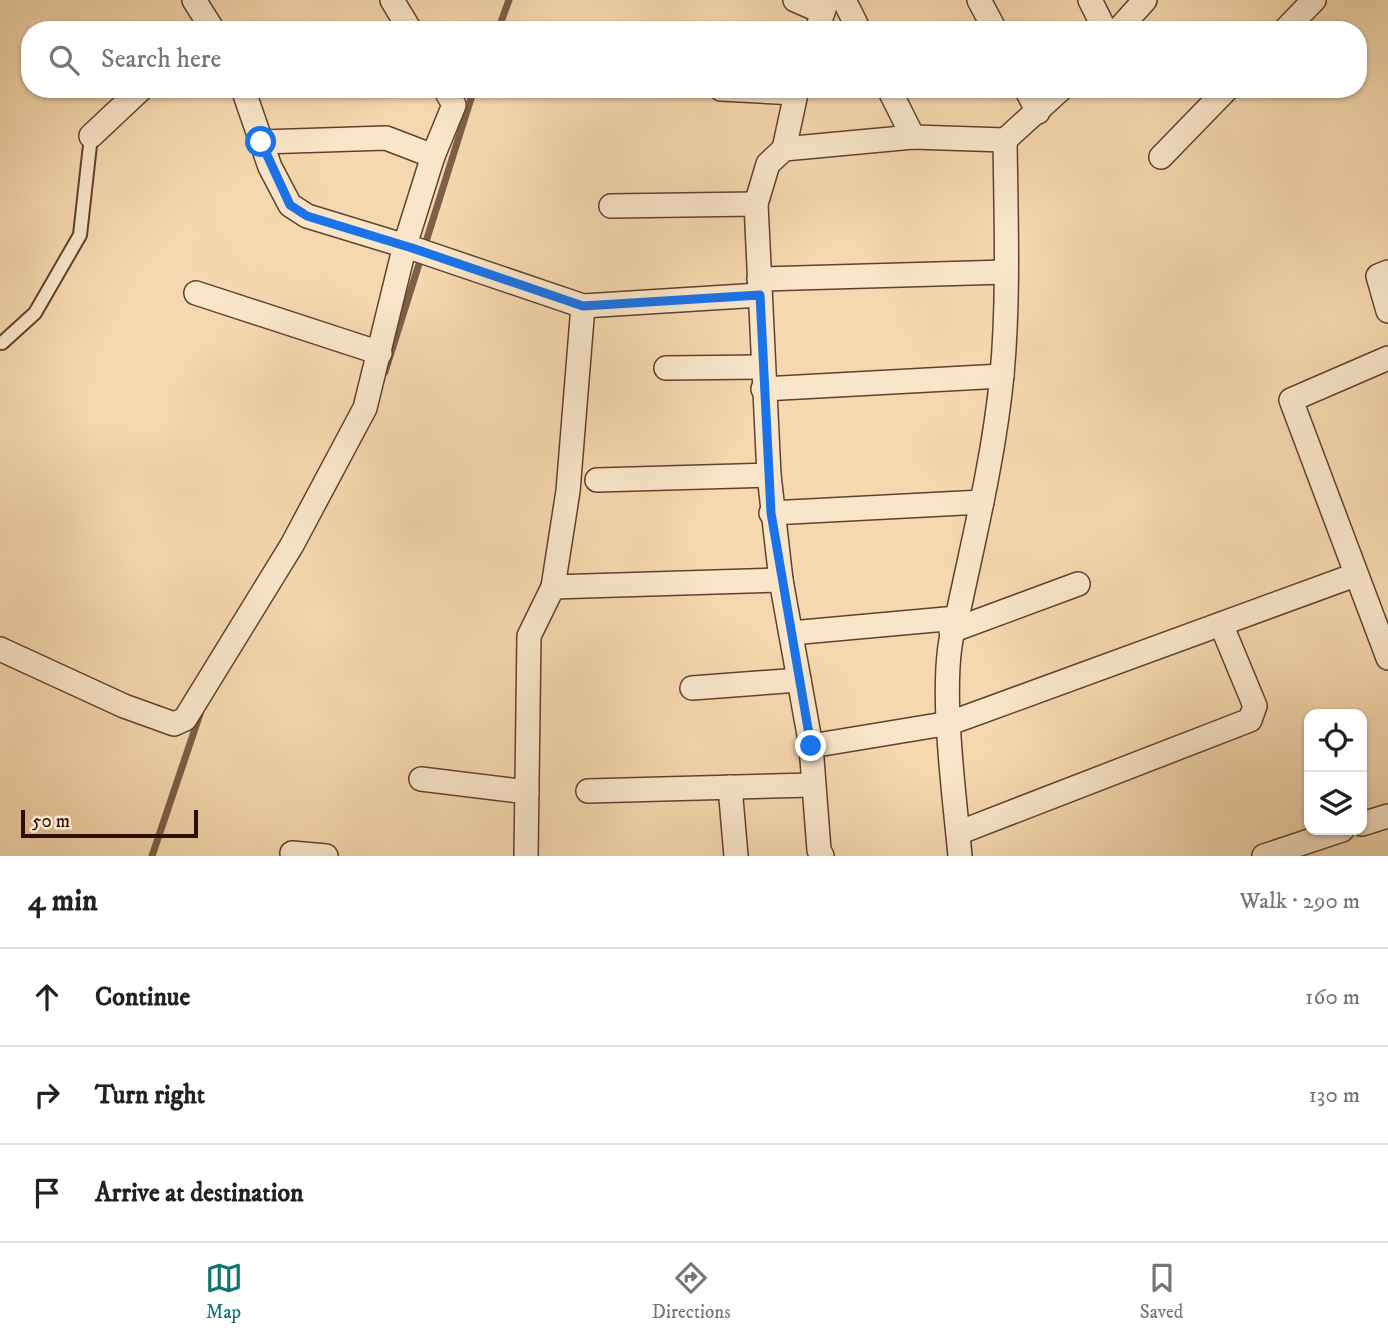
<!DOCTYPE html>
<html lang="en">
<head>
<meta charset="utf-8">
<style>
	:root { --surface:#fff; --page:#f2f2f2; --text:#222; --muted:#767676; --line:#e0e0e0; --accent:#0f766e }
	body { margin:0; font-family:"IM FELL DW Pica",serif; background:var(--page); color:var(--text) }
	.controls { position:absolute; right:21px; bottom:21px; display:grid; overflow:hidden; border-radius:14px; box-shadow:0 2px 5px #0004 }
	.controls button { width:63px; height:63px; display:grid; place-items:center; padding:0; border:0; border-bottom:2px solid var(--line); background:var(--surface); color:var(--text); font:35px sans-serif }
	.scale { position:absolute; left:21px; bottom:18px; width:177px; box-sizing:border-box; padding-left:7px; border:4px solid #2f0f04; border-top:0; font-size:19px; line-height:24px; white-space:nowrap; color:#2f0f04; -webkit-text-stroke:5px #f9e6ca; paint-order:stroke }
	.stop { position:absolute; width:21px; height:21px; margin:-16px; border:5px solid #1a73e8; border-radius:50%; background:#fff }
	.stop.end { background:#1a73e8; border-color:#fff; box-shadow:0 2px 7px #0008 }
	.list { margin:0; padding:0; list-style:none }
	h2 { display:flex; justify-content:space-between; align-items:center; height:91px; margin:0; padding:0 28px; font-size:30px }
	h2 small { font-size:23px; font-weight:400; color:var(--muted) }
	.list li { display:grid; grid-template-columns:46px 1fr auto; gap:21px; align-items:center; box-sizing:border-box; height:98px; padding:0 28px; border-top:2px solid var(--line) }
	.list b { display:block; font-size:26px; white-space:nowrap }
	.list em { font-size:23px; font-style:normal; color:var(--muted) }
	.icon { flex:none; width:38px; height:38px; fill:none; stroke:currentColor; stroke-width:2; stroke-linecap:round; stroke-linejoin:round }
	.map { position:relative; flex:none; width:1388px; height:856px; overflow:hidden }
	.search { position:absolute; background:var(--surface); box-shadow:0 2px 5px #0004; left:21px; right:21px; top:21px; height:77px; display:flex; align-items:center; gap:18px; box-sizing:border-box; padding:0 24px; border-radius:28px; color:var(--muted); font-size:26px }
	.sheet { height:385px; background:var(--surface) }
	nav { display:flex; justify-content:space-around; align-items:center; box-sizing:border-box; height:98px; border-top:2px solid var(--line); background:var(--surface); font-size:19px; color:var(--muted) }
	nav a { display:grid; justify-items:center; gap:4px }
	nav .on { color:var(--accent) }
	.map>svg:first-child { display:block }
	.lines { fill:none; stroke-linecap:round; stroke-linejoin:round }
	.stream { stroke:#7e5f47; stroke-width:7 }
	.lane-casing { stroke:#61412e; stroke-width:16 }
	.street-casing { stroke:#61412e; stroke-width:26 }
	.lane { stroke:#f9e6ca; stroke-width:12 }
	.street { stroke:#f9e6ca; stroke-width:23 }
	.route { stroke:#1a73e8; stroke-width:9 }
</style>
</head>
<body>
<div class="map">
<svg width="1388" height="856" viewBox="0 0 1388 856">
	<rect width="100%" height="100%" fill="#f6d8ae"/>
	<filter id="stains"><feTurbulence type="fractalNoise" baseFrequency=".00286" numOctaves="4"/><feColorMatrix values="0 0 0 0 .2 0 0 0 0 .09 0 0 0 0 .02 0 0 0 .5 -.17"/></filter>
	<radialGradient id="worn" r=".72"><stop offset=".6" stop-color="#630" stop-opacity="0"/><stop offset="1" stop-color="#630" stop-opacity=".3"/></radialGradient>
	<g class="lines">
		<g class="stream">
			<path d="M498 30 509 0"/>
			<path d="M385 372 474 89"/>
			<path d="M152 856 200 714"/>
		</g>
		<defs>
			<path id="lane" d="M2 343 35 313 80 235 91 136"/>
			<g id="street">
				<path d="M194 0 213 30"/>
				<path d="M392 0 410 30"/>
				<path d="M795 0 823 12"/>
				<path d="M844 0 859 30"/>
				<path d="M979 0 995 30"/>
				<path d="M1090 0 1105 30"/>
				<path d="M817 30 827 0"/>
				<path d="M1118 30 1145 0"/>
				<path d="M1285 30 1314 0"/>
				<path d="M243 89 270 167 290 205 307 216 412 248 583 306 568 491 553 587 529 636 526 856"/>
				<path d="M721 89 796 93"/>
				<path d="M889 89 913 137"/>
				<path d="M1026 89 1038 112"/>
				<path d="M91 136 141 89"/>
				<path d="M261 142 386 138 433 156"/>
				<path d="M784 149 797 89"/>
				<path d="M1161 157 1227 89"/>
				<path d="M611 206 756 204"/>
				<path d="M1388 272 1378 276 1388 311"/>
				<path d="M759 279 1006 272"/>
				<path d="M196 293 380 353"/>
				<path d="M583 306 760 295"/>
				<path d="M1388 358 1291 400 1388 658"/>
				<path d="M666 368 762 367"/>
				<path d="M763 389 1002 376"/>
				<path d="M769 475 781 580 811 746 819 850 822 856"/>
				<path d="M597 480 769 475 756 204 768 164 784 149 913 137 1005 140 1061 89"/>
				<path d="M771 513 982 502"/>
				<path d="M553 587 781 580"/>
				<path d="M951 631 1078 584"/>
				<path d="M791 633 957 618"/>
				<path d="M0 649 124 706 174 724 185 719 292 545 365 408 405 245 433 156 454 105 445 89"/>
				<path d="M692 688 799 680"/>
				<path d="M811 746 950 723 1355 575"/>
				<path d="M421 779 527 792"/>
				<path d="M730 787 736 856"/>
				<path d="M588 791 812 785"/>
				<path d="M1362 824 1388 816"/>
				<path d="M958 833 1250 720 1255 706 1221 624"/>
				<path d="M292 853 326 856"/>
				<path d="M960 856C955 798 936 668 957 618 974 538 994 457 1002 375 1009 298 1006 218 1005 140"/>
				<path d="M1264 856 1342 830"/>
			</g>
		</defs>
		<use href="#lane" class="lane-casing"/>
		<use href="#street" class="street-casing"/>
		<use href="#lane" class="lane"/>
		<use href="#street" class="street"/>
	</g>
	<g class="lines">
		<path class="route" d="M261 142 290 205 307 216 412 248 583 306 760 295 771 513 811 746"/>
	</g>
	<rect width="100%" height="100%" filter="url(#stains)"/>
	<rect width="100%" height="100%" fill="url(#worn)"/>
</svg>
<div class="controls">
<button><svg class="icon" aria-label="locate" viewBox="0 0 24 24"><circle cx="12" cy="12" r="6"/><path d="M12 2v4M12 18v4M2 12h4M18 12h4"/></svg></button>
<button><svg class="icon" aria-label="layers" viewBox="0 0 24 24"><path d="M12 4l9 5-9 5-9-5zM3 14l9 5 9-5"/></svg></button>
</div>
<div class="scale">50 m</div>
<div class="stop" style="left:261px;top:142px"></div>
<div class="stop end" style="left:811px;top:746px"></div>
<div class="search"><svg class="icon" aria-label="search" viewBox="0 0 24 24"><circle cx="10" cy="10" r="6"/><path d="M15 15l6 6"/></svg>Search here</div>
</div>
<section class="sheet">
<h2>4 min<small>Walk · 290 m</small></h2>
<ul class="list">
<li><svg class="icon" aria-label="ahead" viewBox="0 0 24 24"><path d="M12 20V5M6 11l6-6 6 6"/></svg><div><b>Continue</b></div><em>160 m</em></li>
<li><svg class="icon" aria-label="right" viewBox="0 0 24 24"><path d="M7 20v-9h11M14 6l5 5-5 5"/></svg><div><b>Turn right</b></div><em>130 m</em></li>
<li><svg class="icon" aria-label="arrive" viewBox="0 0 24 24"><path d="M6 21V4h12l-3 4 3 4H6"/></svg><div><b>Arrive at destination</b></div></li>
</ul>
</section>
<nav>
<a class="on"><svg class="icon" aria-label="map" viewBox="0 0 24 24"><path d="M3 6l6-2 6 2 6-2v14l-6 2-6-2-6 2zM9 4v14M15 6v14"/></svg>Map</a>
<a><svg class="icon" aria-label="directions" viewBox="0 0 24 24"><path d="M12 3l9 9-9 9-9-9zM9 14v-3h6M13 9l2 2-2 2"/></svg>Directions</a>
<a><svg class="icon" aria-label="saved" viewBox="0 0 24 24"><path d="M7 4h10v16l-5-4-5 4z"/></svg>Saved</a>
</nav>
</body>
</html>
